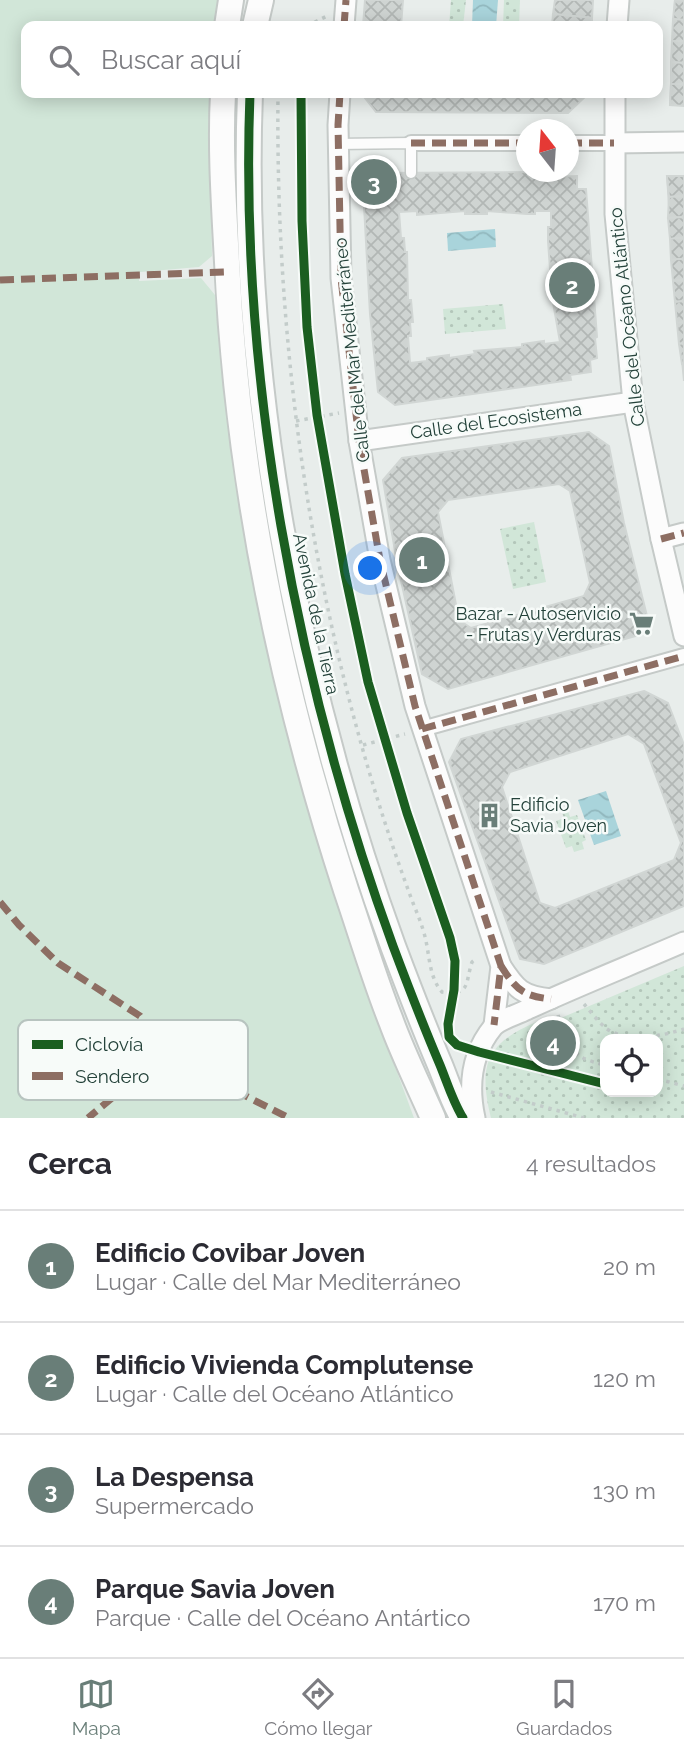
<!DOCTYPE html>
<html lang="es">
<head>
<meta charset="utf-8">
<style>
	:root { --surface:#fff; --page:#f7f7f7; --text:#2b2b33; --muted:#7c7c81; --line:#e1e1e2; --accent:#697e78 }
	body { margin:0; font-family:Raleway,sans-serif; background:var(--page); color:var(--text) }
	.controls { position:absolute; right:21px; bottom:21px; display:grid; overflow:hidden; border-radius:14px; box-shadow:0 4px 18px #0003 }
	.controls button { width:63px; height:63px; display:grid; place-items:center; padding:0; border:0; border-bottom:2px solid var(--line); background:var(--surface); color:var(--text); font:35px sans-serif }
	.compass { position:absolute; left:516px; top:119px; width:63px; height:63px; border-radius:50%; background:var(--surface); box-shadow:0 4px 18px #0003; rotate:343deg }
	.you { position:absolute; left:371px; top:569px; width:24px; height:24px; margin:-18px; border:5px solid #fff; border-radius:50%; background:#1a73e8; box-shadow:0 0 0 10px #1a73e833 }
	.badge { display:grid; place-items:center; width:46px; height:46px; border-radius:50%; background:var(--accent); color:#fff; font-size:23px; font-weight:700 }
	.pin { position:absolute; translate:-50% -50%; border:4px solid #fff; box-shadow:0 2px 7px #0006 }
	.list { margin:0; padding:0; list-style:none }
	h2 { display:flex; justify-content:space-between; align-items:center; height:91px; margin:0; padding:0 28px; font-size:30px }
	h2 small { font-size:23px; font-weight:400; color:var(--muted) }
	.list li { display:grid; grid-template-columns:46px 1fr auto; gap:21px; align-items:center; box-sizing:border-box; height:112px; padding:0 28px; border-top:2px solid var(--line) }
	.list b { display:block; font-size:26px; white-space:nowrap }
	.list p { margin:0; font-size:23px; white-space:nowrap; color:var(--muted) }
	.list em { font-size:23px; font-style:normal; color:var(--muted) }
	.icon { flex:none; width:38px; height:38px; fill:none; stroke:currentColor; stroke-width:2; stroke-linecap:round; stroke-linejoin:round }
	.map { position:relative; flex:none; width:684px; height:1118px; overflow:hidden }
	.search { position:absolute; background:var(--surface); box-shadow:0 4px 18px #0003; left:21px; right:21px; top:21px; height:77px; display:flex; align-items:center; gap:18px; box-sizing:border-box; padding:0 24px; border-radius:14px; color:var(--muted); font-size:26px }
	.sheet { height:539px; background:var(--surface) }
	nav { display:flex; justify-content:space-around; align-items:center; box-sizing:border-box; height:98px; border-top:2px solid var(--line); background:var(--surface); font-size:19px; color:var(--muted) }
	nav a { display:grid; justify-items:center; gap:4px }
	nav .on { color:var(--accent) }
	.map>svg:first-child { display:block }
	.grass { fill:#d1e6d8 }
	.park { fill:url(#park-dots); fill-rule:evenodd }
	.water { fill:url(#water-waves) }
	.building { fill:url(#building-cross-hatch); stroke:#d1d6d4; stroke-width:2; fill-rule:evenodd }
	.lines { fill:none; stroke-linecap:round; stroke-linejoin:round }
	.service-casing { stroke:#c5cac8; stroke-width:13 }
	.pedestrian-casing { stroke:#c5cac8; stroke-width:18 }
	.minor-casing { stroke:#c5cac8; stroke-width:23 }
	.tertiary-casing { stroke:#c5cac8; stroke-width:28 }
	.path { stroke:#c3ccca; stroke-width:3.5; stroke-dasharray:3.5 5; stroke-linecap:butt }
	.service { stroke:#fcfcfc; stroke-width:10 }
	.pedestrian { stroke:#fcfcfc; stroke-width:14 }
	.minor { stroke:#fcfcfc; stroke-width:19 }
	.tertiary { stroke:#fcfcfc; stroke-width:24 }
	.quiet { stroke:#8d6e63; stroke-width:7; stroke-dasharray:14 7; stroke-linecap:butt }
	.cycleway-casing { stroke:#f7fbf9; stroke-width:13 }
	.cycleway { stroke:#1b5e20; stroke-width:9 }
	.labels { text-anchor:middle; stroke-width:5; stroke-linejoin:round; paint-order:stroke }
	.street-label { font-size:18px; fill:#24423a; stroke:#f7fbf9 }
	.poi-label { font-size:18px; fill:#24423a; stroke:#f7fbf9; text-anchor:end }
	.key { fill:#f7fbf9; stroke:#b8c4c0; stroke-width:2 }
	.key-label { font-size:19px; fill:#24423a }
</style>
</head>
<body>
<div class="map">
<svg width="684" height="1118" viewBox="0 0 684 1118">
	<defs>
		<pattern id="park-dots" width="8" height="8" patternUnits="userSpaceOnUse" patternTransform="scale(1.75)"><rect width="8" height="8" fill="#d1e6d8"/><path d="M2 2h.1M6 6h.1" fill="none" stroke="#b3c6ba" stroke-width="1.8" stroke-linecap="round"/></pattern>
		<pattern id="water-waves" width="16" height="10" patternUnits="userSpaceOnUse" patternTransform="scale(1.75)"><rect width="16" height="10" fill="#a9d4db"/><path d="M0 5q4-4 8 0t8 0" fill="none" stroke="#91b7bd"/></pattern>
		<pattern id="building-cross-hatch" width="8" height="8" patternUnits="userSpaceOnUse" patternTransform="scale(1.75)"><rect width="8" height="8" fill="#cfd4d2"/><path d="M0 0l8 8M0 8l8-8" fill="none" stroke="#b2b7b5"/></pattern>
	</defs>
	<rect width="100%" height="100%" fill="#e8edeb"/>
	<path class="grass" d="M0 0H219L216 26H26V93H212L210 151 212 256 199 267 140 272 139 281 201 278 215 295 231 448 253 573 379 1023 414 1118H0Z"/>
	<g class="park">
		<path d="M451 0H466L463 26H449Z"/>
		<path d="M504 0H520L519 26H503Z"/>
		<path d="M503 304 506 329 445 334 443 309Z"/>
		<path d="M534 522 546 582 513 589 500 529Z"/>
		<path d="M567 808 570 817 577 815 586 840 582 842 584 849 574 852 572 846 566 848 556 821 564 818 561 810Z"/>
		<path d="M684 966V1118H491C476 1058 491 1040 546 1018L549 1023ZM605 1039H658V1092H605Z"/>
	</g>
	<g class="water">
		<path d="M473 0H498L496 26H472Z"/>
		<path d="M495 229 496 247 448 251 447 233Z"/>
		<path d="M606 791 621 836 594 845 578 800Z"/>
	</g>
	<g class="building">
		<path d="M365 0H403L401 26H363Z"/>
		<path d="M555 0H593L592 18 553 14Z"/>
		<path d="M675 0H684V105H670Z"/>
		<path d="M675 0H684V20L673 19Z"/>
		<path d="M553 14 592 18V26H552Z"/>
		<path d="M673 19 684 20V41H672Z"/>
		<path d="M672 41H684V63L671 62Z"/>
		<path d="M671 62 684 63V84H671Z"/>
		<path d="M671 84H684V106L670 105Z"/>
		<path d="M361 93H589L568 113 376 112Z"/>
		<path d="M556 172V177L577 176V189H586L597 337 595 338 597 358 590 360 591 372 570 375 571 380 395 405 378 392 370 314 363 188 377 173ZM417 211V215L465 211V214H487V211L527 214H535V211H551V227H548V241L552 297 560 342 544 344V341L522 344V347L474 351 475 354 449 358V355L427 358V361L410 363 408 336H411L410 322H413L411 300H408L407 252H405L404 238H401L399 212Z"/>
		<path d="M667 176H684V381L674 279Z"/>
		<path d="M667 176H684V196L669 197Z"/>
		<path d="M684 196V217L668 218 669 197Z"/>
		<path d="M684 217V238L670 239 668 218Z"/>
		<path d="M676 238H684V259L671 260 670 239Z"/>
		<path d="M678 259H684V280L673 281 671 260Z"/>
		<path d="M684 280V301L675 302 673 281Z"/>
		<path d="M684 301V322L677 323 675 302Z"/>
		<path d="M684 322V343L679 344 677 323Z"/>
		<path d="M684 343V364H682L679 344Z"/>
		<path d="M589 432 609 446 624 523 647 616 636 636 448 689 422 674 397 563 383 480 402 458ZM559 484 570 491 590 583 584 596 471 628 459 620 438 512 448 500Z"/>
		<path d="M644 691 668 703 684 745V906L544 964 520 959 449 762 461 739ZM628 734 644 744 681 843 674 860 555 908 540 903 502 787 510 772Z"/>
	</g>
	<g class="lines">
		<defs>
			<path id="service" d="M338 144 411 143V173"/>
			<g id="pedestrian">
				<path d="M411 143H526"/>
				<path d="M568 143H614"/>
				<path d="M422 729 684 656"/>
			</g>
			<g id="minor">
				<path d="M344 26 346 0"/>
				<path d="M617 26 619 0"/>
				<path d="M340 93 338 125 341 278 359 441 380 560 415 706 501 966 494 1025"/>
				<path d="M615 93V214L633 402 661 539 684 636"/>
				<path d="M614 143 684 142"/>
				<path d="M359 441 633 402"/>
				<path d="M661 539 684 533"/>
				<path d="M501 966C516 989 522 996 551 999"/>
				<path d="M475 1118C468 1086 471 1054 493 1027 500 1019 517 1015 526 1010 578 986 631 965 684 942"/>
			</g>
			<g id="tertiary">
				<path d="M227 26 231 0"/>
				<path d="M255 26 261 0"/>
				<path d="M223 93C220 149 224 206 227 262 237 477 280 687 346 890 361 934 374 978 391 1021 403 1054 419 1086 433 1118"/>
				<path d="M250 93C239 376 296 680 393 946 408 986 423 1025 440 1065 447 1082 453 1102 463 1118"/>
			</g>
		</defs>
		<use href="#service" class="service-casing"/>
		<use href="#pedestrian" class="pedestrian-casing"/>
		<use href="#minor" class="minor-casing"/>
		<use href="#tertiary" class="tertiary-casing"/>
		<g class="path">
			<path d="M307 26 327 16"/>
			<path d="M278 93C275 366 317 646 413 903 417 913 421 922 424 933 430 953 428 976 442 992 471 996 465 983 472 962L477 958"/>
			<path d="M296 421 339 413"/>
			<path d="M363 745 405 734"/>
			<path d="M584 1004C591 1012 599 1023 607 1029 628 1043 662 1036 684 1029"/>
			<path d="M558 1015C568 1049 570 1057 605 1065"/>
			<path d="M658 1079 684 1086"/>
			<path d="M491 1092 584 1118"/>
		</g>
		<use href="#service" class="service"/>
		<use href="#pedestrian" class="pedestrian"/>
		<use href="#minor" class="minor"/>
		<use href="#tertiary" class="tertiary"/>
		<g class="quiet">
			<path d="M344 26 346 0"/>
			<path d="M340 93 338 125 341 278 359 441 380 560 415 706 501 966 494 1025"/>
			<path d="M411 143H526"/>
			<path d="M568 143H614"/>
			<path d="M0 280 227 272"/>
			<path d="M661 539 684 533"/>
			<path d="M422 729 684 656"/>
			<path d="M0 902 19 925 58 963 140 1016 164 1047 154 1063 88 1118"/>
			<path d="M501 966C516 989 522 996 551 999"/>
			<path d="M164 1047 222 1084 289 1118"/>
		</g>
		<defs>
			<g id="cycleway">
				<path d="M250 93C239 376 296 680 393 946 408 986 423 1025 440 1065 447 1082 453 1102 463 1118"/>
				<path d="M301 93 302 221 307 327 317 415 345 574 368 682 407 813 450 938 455 961 454 990 448 1024 449 1037 457 1045 479 1052 605 1084"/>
			</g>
		</defs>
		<use href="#cycleway" class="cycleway-casing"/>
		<use href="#cycleway" class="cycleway"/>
	</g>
	<defs>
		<symbol id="supermarket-bare" viewBox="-9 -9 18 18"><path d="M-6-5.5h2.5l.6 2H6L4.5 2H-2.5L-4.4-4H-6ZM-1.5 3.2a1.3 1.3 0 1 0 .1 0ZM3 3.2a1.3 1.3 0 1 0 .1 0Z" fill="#697e78" stroke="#f7fbf9" stroke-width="2.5" paint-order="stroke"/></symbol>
		<symbol id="building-bare" viewBox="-9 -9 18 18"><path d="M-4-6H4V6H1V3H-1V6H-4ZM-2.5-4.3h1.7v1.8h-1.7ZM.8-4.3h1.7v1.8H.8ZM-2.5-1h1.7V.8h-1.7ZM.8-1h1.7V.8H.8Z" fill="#697e78" stroke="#f7fbf9" stroke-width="2.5" paint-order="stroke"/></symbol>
	</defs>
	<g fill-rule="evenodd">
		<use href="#supermarket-bare" x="624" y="606" width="35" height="35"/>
		<use href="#building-bare" x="472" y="798" width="35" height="35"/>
	</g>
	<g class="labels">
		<g class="street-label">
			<text transform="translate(627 317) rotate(-96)" y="6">Calle del Océano Atlántico</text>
			<text transform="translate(352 350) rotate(-96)" y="6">Calle del Mar Mediterráneo</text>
			<text transform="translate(496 421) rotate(-8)" y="6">Calle del Ecosistema</text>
			<text transform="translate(316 614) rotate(78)" y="6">Avenida de la Tierra</text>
		</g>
		<g class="poi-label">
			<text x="621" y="620">Bazar - Autoservicio<tspan x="621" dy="21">- Frutas y Verduras</tspan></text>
			<text x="510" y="811" text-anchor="start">Edificio<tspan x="510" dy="21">Savia Joven</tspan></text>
		</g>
	</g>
	<rect x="18" y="1020" width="230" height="80" rx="10" class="key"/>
	<rect x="32" y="1040" width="31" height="9" fill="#1b5e20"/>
	<rect x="32" y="1072" width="31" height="8" fill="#8d6e63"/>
	<g class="key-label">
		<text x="75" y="1051">Ciclovía</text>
		<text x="75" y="1083">Sendero</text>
	</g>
</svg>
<div class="controls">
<button><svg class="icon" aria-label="locate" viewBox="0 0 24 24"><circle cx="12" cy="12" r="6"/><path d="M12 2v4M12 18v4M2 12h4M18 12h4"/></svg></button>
</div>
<svg class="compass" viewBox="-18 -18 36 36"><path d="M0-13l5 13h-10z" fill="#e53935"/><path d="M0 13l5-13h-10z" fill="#7c7c81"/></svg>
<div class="you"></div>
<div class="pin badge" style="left:422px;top:560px">1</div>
<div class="pin badge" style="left:572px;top:285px">2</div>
<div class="pin badge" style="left:374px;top:182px">3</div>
<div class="pin badge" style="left:553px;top:1043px">4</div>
<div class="search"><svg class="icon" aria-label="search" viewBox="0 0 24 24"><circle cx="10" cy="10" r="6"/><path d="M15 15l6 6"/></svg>Buscar aquí</div>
</div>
<section class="sheet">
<h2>Cerca<small>4 resultados</small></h2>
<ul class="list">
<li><span class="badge">1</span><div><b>Edificio Covibar Joven</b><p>Lugar · Calle del Mar Mediterráneo</p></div><em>20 m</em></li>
<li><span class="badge">2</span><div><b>Edificio Vivienda Complutense</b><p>Lugar · Calle del Océano Atlántico</p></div><em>120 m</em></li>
<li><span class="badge">3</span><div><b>La Despensa</b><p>Supermercado</p></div><em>130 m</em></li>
<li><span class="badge">4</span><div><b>Parque Savia Joven</b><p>Parque · Calle del Océano Antártico</p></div><em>170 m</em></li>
</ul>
</section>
<nav>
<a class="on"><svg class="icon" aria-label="map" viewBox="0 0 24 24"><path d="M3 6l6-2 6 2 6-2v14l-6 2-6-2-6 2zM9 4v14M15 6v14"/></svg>Mapa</a>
<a><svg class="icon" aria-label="directions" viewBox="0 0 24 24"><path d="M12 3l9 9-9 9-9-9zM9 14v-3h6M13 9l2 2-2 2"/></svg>Cómo llegar</a>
<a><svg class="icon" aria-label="saved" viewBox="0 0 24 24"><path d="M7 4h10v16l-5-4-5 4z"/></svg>Guardados</a>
</nav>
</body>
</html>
